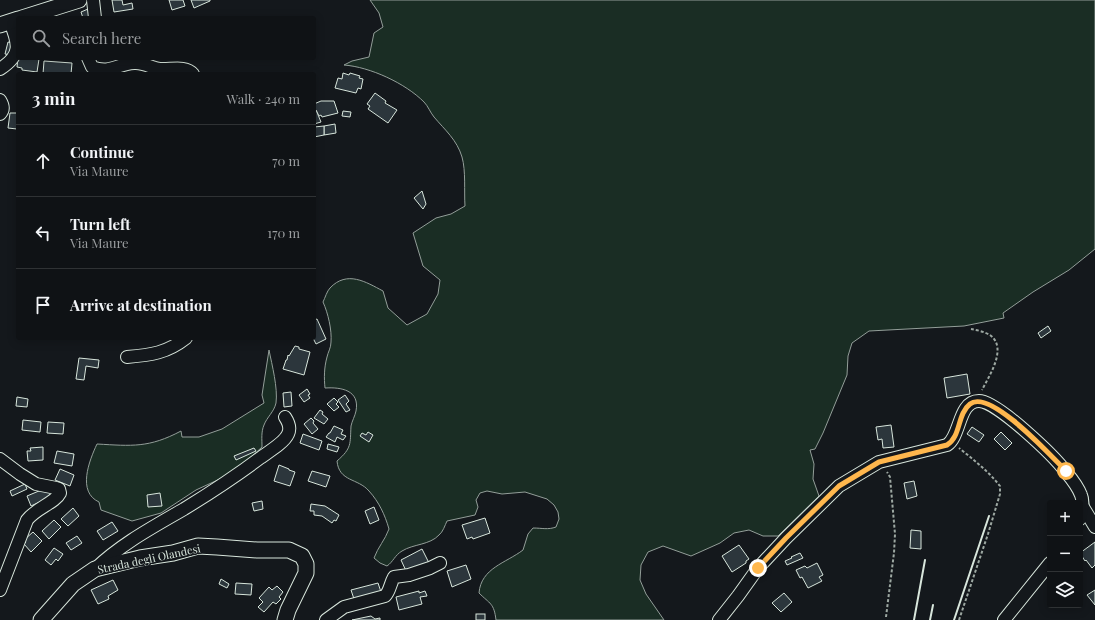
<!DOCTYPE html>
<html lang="en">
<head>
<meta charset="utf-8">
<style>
	:root { --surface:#0f1215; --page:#1d2022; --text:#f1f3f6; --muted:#9b9ea0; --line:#2f3234 }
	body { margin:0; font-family:"Playfair Display",serif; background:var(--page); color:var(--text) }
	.controls { position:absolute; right:12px; bottom:12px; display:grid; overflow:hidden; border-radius:4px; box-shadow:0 2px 10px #0003 }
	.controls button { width:36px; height:36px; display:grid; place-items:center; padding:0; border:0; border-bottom:1px solid var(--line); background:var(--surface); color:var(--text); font:20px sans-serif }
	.stop { position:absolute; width:12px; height:12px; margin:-9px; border:3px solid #ffb74d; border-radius:50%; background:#fff }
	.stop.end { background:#ffb74d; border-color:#fff; box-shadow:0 1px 4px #0008 }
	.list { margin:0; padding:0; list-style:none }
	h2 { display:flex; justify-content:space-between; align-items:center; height:52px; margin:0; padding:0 16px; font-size:17px }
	h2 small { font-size:13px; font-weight:400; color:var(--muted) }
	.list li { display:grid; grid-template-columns:26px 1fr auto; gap:12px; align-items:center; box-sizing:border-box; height:72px; padding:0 16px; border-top:1px solid var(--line) }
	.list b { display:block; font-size:15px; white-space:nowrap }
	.list p { margin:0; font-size:13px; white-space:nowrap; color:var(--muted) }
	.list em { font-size:13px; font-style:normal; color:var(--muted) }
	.icon { flex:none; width:22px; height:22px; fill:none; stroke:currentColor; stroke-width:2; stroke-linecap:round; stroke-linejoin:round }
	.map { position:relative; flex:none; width:1095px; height:620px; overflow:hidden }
	.search { position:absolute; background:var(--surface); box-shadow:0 2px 10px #0003; left:16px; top:16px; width:300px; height:44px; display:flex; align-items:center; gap:10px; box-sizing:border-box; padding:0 14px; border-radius:4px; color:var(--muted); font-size:15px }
	.panel { position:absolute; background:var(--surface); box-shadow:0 2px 10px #0003; left:16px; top:72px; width:300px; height:268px; border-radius:4px }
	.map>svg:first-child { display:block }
	.green { fill:#1a2d24; stroke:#939e99 }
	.building { fill:#2c363c; stroke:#d8e6dc }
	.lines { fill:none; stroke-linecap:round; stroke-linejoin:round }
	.minor-casing { stroke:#d8e6dc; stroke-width:14 }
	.major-casing { stroke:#d8e6dc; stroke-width:17 }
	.path { stroke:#9da8a2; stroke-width:2; stroke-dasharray:3 2; stroke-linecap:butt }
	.minor { stroke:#14181c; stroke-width:12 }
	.major { stroke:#14181c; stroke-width:15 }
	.wall { stroke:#d8e6dc; stroke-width:2 }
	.route { stroke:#ffb74d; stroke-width:5 }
	.labels { text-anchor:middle; stroke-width:3; stroke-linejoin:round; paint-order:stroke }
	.street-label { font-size:11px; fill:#d8e6dc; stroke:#14181c }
</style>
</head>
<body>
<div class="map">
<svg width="1095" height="620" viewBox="0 0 1095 620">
	<rect width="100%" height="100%" fill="#14181c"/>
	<g class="green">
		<path d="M370 0H1095V249L1069 270 1033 292 1003 313 1004 318 964 326 869 331 852 343 848 356 847 375 823 433 815 449 810 450 814 464 813 479 819 496 778 536H763L749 530 734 533 720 543 691 556 663 546 648 552 641 565 640 580 646 594 664 620H496C494 603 490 604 479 593 481 568 506 563 523 550L528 534 533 528C542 528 548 530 556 527L559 519 558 512 554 505 547 499 525 492 502 494 487 491 480 493 476 500 478 507 475 515 447 521C445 525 443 532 439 535 430 545 413 544 402 551 395 555 393 562 387 566L380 563 374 558C378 547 385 540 389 529 385 515 379 502 369 491 358 478 339 482 337 461 352 448 350 444 351 426 352 421 355 416 356 411 360 390 341 387 325 388 324 378 324 368 327 357 328 352 331 348 331 342 332 330 328 313 323 302 325 298 327 291 330 288 347 270 366 282 383 291L388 308 407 325 427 314 438 294 440 280 423 266 413 233 436 218 451 214 465 206C464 191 466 171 462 157 457 140 445 130 434 117 430 112 428 106 424 102 405 83 370 67 344 65L352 61 369 57 374 33 383 27 379 13Z"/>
		<path d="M269 350C272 365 278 388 276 403 274 412 267 417 264 425 261 432 262 439 262 447L249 459 222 478 196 490 161 513 132 521 101 510 99 502C77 492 89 461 97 444 132 446 149 448 181 431L182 437H199L222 429 264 403 262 395Z"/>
	</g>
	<g class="building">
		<path d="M112 0H122L123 5 132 3 133 9 114 12Z"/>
		<path d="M169 0H183L185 6 172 10Z"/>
		<path d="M191 0H210V1L194 8Z"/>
		<path d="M88 9 90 17 83 18 81 12Z"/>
		<path d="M8 42 14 43 11 55 5 54Z"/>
		<path d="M18 58 39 59 37 72 22 70V68L17 67Z"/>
		<path d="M44 61 72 63 71 74H43Z"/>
		<path d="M343 73 349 75 350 73 360 76 359 78 363 79 361 89 358 88 356 93 335 88 338 78 342 79Z"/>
		<path d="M375 93 386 101 385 103 397 110 388 123 368 109 370 106 367 104Z"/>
		<path d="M321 101H334L338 113 322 117 321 115 319 116 316 110H314V104Z"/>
		<path d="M314 110H316L321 122 314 124Z"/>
		<path d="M343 111 351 112 350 117 342 116Z"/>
		<path d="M10 113H18L17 129 8 128Z"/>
		<path d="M335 124 336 133 324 135V126Z"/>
		<path d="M324 126V135L314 137V127Z"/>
		<path d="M422 191 426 204 423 209 414 198Z"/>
		<path d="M317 319 326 339 316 344 313 338 314 320Z"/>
		<path d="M1048 326 1051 331 1041 338 1038 333Z"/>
		<path d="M295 346 299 347V349L310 352 304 375 283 369 286 360H287L288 355 289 356Z"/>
		<path d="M79 358 99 360 98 368 86 366 84 380 76 379Z"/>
		<path d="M967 374 970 394 947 398 944 378Z"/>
		<path d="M307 389 310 394 308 395 310 398 304 402 299 395Z"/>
		<path d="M291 392 292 406 284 407 283 393Z"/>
		<path d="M345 395 349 401 346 404 350 410 346 412 338 400Z"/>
		<path d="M17 397 28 399 27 407 16 406Z"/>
		<path d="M334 398 338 402 336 404 339 407 334 411 327 404Z"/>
		<path d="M320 410 323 412 322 414 328 419 324 424 314 418Z"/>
		<path d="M311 418 314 421 313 423 318 429 312 434 304 424Z"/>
		<path d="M23 420 41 422 40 432 22 430Z"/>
		<path d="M48 422 64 423 63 434 47 433Z"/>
		<path d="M891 425 894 447 883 448 882 439 878 440 876 427Z"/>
		<path d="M334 426 343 430 341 434 346 436 343 440 337 437 335 442 326 437 329 433H330Z"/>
		<path d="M972 427 984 435 979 442 967 434Z"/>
		<path d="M368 432 373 435 369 442 360 436 362 433 366 435Z"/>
		<path d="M1001 432 1012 443 1005 450 994 439Z"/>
		<path d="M303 434 322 441 319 450 300 443Z"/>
		<path d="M328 444 339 447 337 452 327 449Z"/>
		<path d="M43 447V460L28 461 27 451H31L30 448Z"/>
		<path d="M254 448 256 451 236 460 234 456Z"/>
		<path d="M57 451 74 454 72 466 54 463Z"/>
		<path d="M279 465 289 469V470L295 472 290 486 274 481Z"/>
		<path d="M60 469 74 475 70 486 55 480Z"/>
		<path d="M312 471 330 476 326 487 308 481Z"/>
		<path d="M914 481 917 496 907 499 904 483Z"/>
		<path d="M25 484 27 489 12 496 10 491Z"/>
		<path d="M46 488 51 490 52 494 49 495 50 497 31 506 27 496Z"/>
		<path d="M160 493 162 506 148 507 147 495Z"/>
		<path d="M262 501 263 509 254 511 252 503Z"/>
		<path d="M311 504 325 506 339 515 336 521 334 520 332 523 322 516 314 515V511H310Z"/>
		<path d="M374 507 379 520 370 524 365 511Z"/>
		<path d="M73 508 79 516 68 526 61 519Z"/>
		<path d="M485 518 490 533 473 539 472 537 467 539 462 525Z"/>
		<path d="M54 520 61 527 49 539 42 531Z"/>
		<path d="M112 522 118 531 103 540 97 531Z"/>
		<path d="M911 530 921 531V549L910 548Z"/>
		<path d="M33 532 42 541 31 552 24 544 26 542 24 540Z"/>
		<path d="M77 536 82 543 71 550 66 543Z"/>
		<path d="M1095 542V565L1092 568 1086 560 1085 561 1080 553Z"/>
		<path d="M739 545 749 559 746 561V563L732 572 722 556Z"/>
		<path d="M54 548 63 554 58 561 56 559 51 565 45 560Z"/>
		<path d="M422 549 429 563 407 573 401 560Z"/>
		<path d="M800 553 803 558 787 565 785 561 792 558 791 557Z"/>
		<path d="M817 563 823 575 819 577 822 581 808 588 802 577 800 578 796 570 805 566 807 568Z"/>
		<path d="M466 565 471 579 452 587 447 571Z"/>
		<path d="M221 579 229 584 227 588 219 584Z"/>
		<path d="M113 580 118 590 108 596 109 599 98 604 91 590Z"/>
		<path d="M236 583 252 584 251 595 235 594Z"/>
		<path d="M378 583 381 592 354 599 351 590Z"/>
		<path d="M277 586 283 592 279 597 281 599 276 604 273 602 264 612 258 607 263 602 259 598 269 587 272 590Z"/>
		<path d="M1095 590V605L1087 595Z"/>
		<path d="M419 591V593L425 591 427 596 420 597 422 604 399 610 396 597Z"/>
		<path d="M784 593 792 602 781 612 772 603Z"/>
		<rect x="476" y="614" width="9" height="6"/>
		<path d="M371 616 375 619 380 618V620H352Z"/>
	</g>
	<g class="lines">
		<defs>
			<g id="minor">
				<path d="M93 0 95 18"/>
				<path d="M88 58 92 67C110 74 117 64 134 63 144 62 151 68 160 69 170 70 186 65 193 74"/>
				<path d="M0 69C22 55 19 44 10 22"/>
				<path d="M0 100C3 105 4 110 0 114"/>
				<path d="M127 357C151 355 167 353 186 338"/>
				<path d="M0 459 20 474 36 484 56 488 59 489 60 493C55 503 36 508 27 520L0 590"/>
				<path d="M1083 507 1095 527"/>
				<path d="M95 569C121 544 153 527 184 509 210 493 236 476 260 458 268 452 284 443 288 434 291 428 289 423 285 417"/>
				<path d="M326 620 344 607 385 596C390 591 390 584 394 577L409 575 430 568 440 563"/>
				<path d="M719 620 738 596 758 568 786 538 839 486 879 462 947 445C961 436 958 401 979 401 997 401 1054 456 1066 472 1071 478 1078 487 1081 495 1084 502 1082 511 1080 519"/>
				<path d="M1004 620 1050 563"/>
			</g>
			<g id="major">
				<path d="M22 18 79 0"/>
				<path d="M0 25 18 19"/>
				<path d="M41 620 73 584 95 569 140 558 173 553 198 546 217 547 257 550H289L302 556 306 564V573L288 610 285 620"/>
			</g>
		</defs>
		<use href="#minor" class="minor-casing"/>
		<use href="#major" class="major-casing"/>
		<g class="path">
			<path d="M971 329C977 330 985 332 990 335 1008 348 989 376 982 390"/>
			<path d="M886 617 894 553 895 534 890 477 887 472"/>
			<path d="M959 620 988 534 1000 494V486C988 471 974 460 959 448"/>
		</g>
		<use href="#minor" class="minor"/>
		<use href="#major" class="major"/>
		<g class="wall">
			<path d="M914 620 925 560"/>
			<path d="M930 620 933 605"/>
			<path d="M954 620 989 516"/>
		</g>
	</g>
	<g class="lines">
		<path class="route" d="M758 568 786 538 839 486 879 462 947 445C961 437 957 414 970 404 990 388 1052 457 1066 471"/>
	</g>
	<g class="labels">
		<g class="street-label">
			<text transform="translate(149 559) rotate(-12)" y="4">Strada degli Olandesi</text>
		</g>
	</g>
</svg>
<div class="controls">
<button>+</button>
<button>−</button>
<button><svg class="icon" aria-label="layers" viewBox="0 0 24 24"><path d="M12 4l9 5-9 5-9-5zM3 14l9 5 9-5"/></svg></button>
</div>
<div class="stop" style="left:1066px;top:471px"></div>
<div class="stop end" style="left:758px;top:568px"></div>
<div class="search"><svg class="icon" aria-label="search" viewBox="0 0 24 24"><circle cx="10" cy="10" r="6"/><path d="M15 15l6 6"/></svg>Search here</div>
<section class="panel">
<h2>3 min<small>Walk · 240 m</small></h2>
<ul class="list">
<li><svg class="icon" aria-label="ahead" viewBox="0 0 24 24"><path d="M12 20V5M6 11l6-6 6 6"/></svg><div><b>Continue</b><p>Via Maure</p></div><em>70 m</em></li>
<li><svg class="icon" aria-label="left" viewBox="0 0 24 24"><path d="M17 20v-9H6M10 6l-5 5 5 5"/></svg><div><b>Turn left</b><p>Via Maure</p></div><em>170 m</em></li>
<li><svg class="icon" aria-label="arrive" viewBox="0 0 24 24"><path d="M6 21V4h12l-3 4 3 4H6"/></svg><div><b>Arrive at destination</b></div></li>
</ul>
</section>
</div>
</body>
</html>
